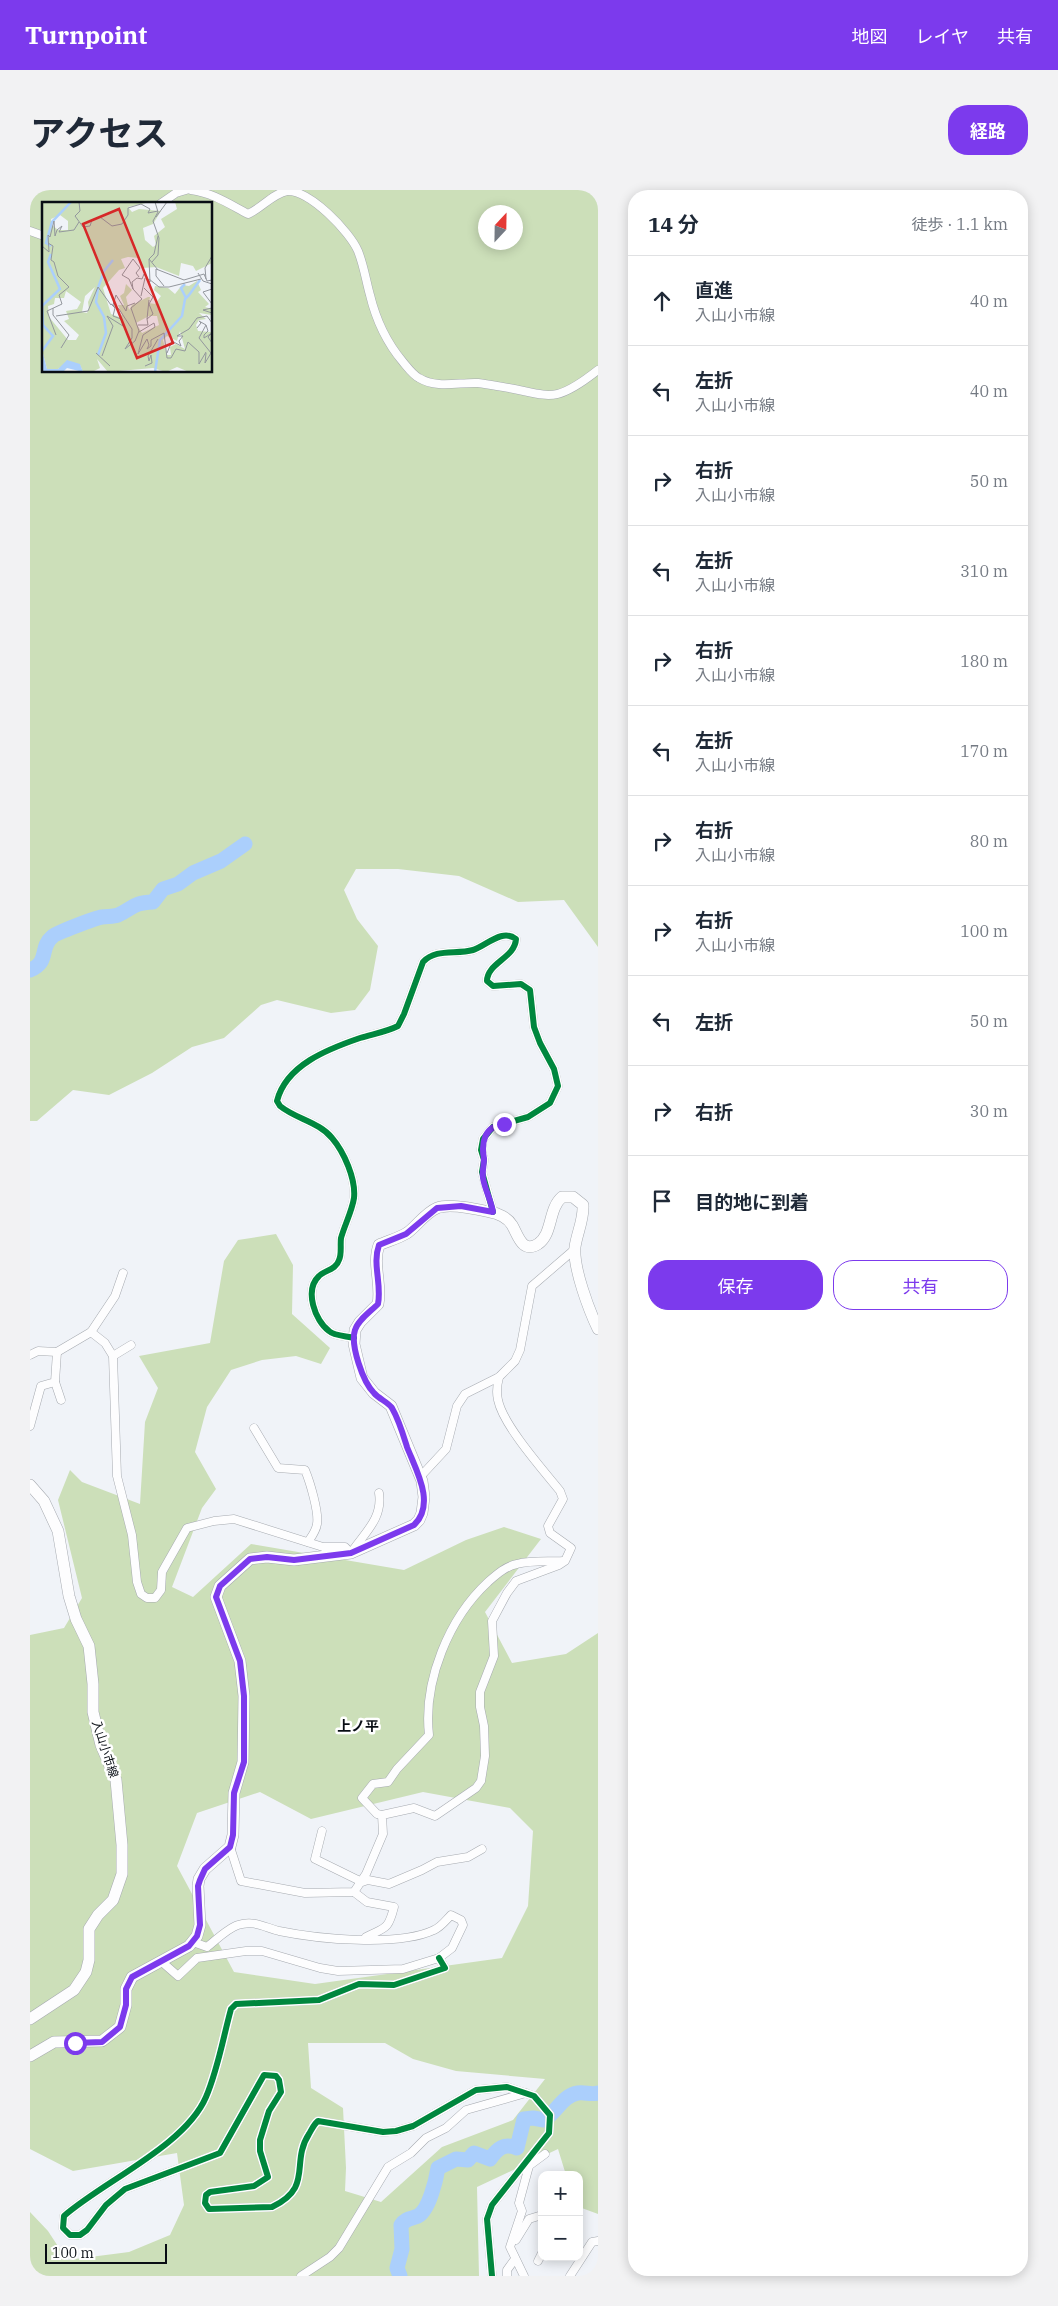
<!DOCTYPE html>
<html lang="ja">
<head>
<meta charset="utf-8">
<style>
	:root { --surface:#fff; --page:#f2f2f3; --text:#1f2937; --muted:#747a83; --line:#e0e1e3; --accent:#7c3aed }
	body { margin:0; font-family:"IBM Plex Serif","Noto Sans JP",serif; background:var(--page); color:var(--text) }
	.controls { position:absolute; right:15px; bottom:15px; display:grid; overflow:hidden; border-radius:10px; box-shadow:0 2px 12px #0003 }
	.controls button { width:45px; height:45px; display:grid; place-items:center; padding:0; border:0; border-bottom:1px solid var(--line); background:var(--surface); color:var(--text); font:25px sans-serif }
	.compass { position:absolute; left:448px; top:15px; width:45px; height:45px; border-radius:50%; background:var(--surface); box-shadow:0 2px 12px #0003; rotate:22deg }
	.scale { position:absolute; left:15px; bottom:12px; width:122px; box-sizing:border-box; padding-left:5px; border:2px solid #080d14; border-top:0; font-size:14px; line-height:18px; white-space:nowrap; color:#080d14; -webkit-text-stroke:4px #fff; paint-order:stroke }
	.stop { position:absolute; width:15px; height:15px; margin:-11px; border:4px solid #7c3aed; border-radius:50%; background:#fff }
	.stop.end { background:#7c3aed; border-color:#fff; box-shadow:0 1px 5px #0008 }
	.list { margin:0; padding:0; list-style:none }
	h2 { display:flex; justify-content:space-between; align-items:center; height:65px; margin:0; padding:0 20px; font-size:21px }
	h2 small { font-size:16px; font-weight:400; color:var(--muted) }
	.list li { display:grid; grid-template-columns:32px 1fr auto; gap:15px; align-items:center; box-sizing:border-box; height:90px; padding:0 20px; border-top:1px solid var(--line) }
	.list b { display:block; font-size:19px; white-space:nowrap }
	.list p { margin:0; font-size:16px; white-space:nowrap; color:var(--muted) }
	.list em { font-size:16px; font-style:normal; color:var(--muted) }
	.actions { display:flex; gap:10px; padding:15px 20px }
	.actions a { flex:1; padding:11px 0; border:1px solid var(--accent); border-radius:20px; text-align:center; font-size:18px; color:var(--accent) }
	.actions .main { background:var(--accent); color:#fff }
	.icon { flex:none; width:28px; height:28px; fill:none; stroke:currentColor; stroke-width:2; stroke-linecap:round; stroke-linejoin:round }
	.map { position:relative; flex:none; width:568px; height:2086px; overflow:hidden; border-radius:20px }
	header { display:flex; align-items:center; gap:30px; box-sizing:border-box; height:70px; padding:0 25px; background:var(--accent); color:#fff }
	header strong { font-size:24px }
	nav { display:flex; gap:28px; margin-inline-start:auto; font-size:18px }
	.intro { display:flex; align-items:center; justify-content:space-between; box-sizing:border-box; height:120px; padding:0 30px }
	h1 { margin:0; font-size:35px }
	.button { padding:12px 22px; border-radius:20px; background:var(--accent); color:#fff; font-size:18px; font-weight:700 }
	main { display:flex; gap:30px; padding:0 30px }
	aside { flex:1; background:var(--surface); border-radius:20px; box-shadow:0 2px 12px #0003 }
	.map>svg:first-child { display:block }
	.forest { fill:#ccdfb9; fill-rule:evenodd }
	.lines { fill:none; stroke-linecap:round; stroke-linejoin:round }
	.river { stroke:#abcffc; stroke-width:15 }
	.minor-casing { stroke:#a6aab0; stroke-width:9 }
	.secondary-casing { stroke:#a6aab0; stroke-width:12 }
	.minor { stroke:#fdfdfe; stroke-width:8 }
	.secondary { stroke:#fdfdfe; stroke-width:11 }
	.cycleway-casing { stroke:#fff; stroke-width:9 }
	.cycleway { stroke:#00873e; stroke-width:6 }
	.route { stroke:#7c3aed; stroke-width:6 }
	.labels { text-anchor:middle; stroke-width:5; stroke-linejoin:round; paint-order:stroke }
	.street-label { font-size:12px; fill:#080d14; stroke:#fff }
	.neighbourhood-label { font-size:14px; font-weight:bold; fill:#080d14; stroke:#fff }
	.inset-river { fill:none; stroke:#abcffc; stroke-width:2.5 }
	.inset-road { fill:none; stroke:#93979d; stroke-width:1 }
	.view { fill:#d62828; fill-opacity:0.15; stroke:#d62828; stroke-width:2.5 }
	.inset-edge { fill:none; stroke:#080d14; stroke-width:2.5 }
</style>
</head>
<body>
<header>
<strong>Turnpoint</strong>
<nav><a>地図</a><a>レイヤ</a><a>共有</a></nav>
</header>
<div class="intro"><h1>アクセス</h1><a class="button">経路</a></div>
<main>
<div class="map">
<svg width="568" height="2086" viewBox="0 0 568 2086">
	<rect width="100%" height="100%" fill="#f0f3f8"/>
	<g class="forest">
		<path d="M0 0H568V757L534 710 488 712 429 686 368 679H326L314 700 327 729 348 756 340 800 325 820 301 823 247 810 231 815 194 848 162 857 122 883 79 905 43 900 7 931H0ZM14 14H181V181H14ZM456 22H486V52H456Z"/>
		<path d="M246 1044 263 1075 262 1124 300 1158 291 1174 266 1166 232 1170 201 1180 177 1217 165 1262 186 1299 172 1318 142 1397 163 1407 221 1354 374 1380 436 1350 474 1337 511 1349 455 1422 482 1473 536 1464 568 1443V2024L549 2017V1985H536L528 1959 447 1997 449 2086H0V2022L18 2041 37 2070 99 2062 140 2045 154 2015 147 1963 43 1981 0 1959V1445L34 1438 52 1408 28 1310 40 1280 52 1292 110 1314 115 1232 128 1198 109 1166 180 1153 194 1071 208 1050ZM230 1602 281 1629 393 1602 480 1618 503 1641 498 1716 472 1768 285 1794 204 1782 147 1676 167 1623ZM278 1853H355L383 1869 426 1881 515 1889 483 1930 412 1957 351 2012 315 2001 316 1978 313 1918 281 1898Z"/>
	</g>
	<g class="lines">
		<g class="river">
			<path d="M0 780C20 772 9 758 22 747 25 743 66 728 72 727 78 726 83 727 88 725 105 717 102 713 123 712L133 699 148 694 163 683 191 671 215 654"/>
			<path d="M370 2086 367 2078 372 2059 371 2035C376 2028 381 2029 388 2026 399 2020 406 1990 408 1978L426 1969 438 1970 444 1963 460 1969C468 1958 474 1953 487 1958L494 1929 503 1928 514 1930C526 1923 533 1905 548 1903 555 1902 561 1905 568 1903"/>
		</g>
		<defs>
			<g id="minor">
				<path d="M161 0C183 3 199 14 218 24 232 18 242 4 257 1 280 0 320 42 328 61 334 76 336 91 340 105 346 130 357 153 373 172 378 178 383 185 389 188 407 199 429 192 448 193 455 194 461 195 467 196 520 204 521 217 568 180"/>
				<path d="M130 14 146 3 156 0"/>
				<path d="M0 41 14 46"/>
				<path d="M61 1142 85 1106 93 1083"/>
				<path d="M324 1148C317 1146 304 1146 299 1141 285 1131 274 1100 289 1086 295 1080 306 1080 309 1070 312 1064 310 1055 311 1048 315 1034 322 1021 324 1008 326 989 314 962 302 948 289 932 266 929 250 916L247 911C256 875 298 859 330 848 343 844 356 842 368 836L374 824 393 772C406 758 426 765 443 760 456 756 472 738 486 749 485 768 457 773 457 791L463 796 491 794 500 800 504 837 510 853 524 879 528 896 520 913 498 927 463 937 453 949 451 960 454 970 452 982 463 1022"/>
				<path d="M0 1165 8 1161 27 1162 61 1142 75 1153 83 1166 87 1286 102 1345 107 1392 111 1404 117 1408H125L131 1400 132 1382 157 1338 184 1331 204 1329 293 1357H315L321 1363C334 1343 353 1329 349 1303"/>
				<path d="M83 1166 101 1155"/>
				<path d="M25 1192 31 1210"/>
				<path d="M0 1236 11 1196 25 1192 27 1162"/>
				<path d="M224 1238 248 1278 275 1280C280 1292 289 1322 287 1334 286 1341 282 1346 278 1352"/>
				<path d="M390 1287 416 1259 427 1216 435 1204 469 1187 485 1171 490 1160 502 1096 545 1059"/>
				<path d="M352 1625 347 1624 332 1608 343 1594 358 1592 367 1579 399 1545C393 1491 419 1428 458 1392 466 1385 476 1376 487 1374 501 1370 519 1372 533 1371"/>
				<path d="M292 1641 285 1669 332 1692 338 1690 359 1694 392 1680 407 1672 438 1667 452 1659"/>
				<path d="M200 1657 211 1691 275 1703 324 1702 336 1684 353 1644 352 1625 384 1618 405 1626 446 1598 451 1591 455 1566 454 1536 450 1517V1502L464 1466 462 1431 477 1403 486 1391 529 1375 535 1371 541 1358 520 1343 518 1336 533 1309 530 1301C513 1280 473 1235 468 1210 466 1202 467 1195 469 1187"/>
				<path d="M324 1702 337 1712 364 1717C358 1741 355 1737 336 1747"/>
				<path d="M409 1768 415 1778 364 1795 329 1794 289 1810 206 1814 201 1819C193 1848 188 1879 176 1907 155 1956 74 1991 34 2026L33 2038 40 2045H50L57 2040 76 2015 95 1999 190 1963 234 1885 246 1886 249 1890 251 1902 239 1921 230 1950V1961L238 1987 224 1996 180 2002 176 2005 175 2013 179 2019 242 2017C284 1997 260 1973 279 1944 282 1939 284 1934 288 1931L353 1942 366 1941 383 1936 446 1900 477 1897 504 1906 520 1925 519 1943 462 2015 457 2029 462 2086"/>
				<path d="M132 1772 148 1786 167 1768 216 1761H232L290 1778 308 1781 373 1779 409 1768 422 1758 433 1735 431 1730 421 1725C416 1730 411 1737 404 1740 368 1757 288 1749 249 1741 234 1737 224 1730 208 1735 198 1738 186 1750 177 1757L163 1752"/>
				<path d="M496 1978 515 1964"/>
				<path d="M486 2050 499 2029 512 2025"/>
				<path d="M508 2071 512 2063"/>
				<path d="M271 2086 300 2067 309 2058 358 1977 381 1963 396 1948 416 1938 436 1920 496 1903"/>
				<path d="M477 2086V2080L485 2069"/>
				<path d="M494 2086 480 2057 492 2021 489 2013 499 1976"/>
				<path d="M540 2086 562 2052 568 2051"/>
			</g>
			<g id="secondary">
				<path d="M0 1295 14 1311 28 1341 39 1406 46 1429 59 1456 63 1494V1522L71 1555 86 1590 92 1655V1684L83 1710 68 1725 59 1739V1770L56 1782 44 1800 0 1829"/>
				<path d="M0 1866 24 1852 72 1851 90 1837 96 1815V1799L102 1787 159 1756 167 1746 170 1735 168 1696 169 1689 175 1679 200 1657 203 1645 204 1603 213 1572 214 1506 210 1471 186 1407 190 1396 220 1369 237 1367 264 1370 321 1363 384 1335 389 1330 392 1323 394 1307 392 1291 361 1216 344 1203 332 1188 324 1154 325 1140 330 1132 348 1114C352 1094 342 1074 349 1055 358 1051 369 1048 377 1043 387 1036 395 1023 407 1018 419 1013 447 1019 460 1022 468 1023 478 1028 482 1035 488 1045 492 1064 508 1054 523 1044 518 1019 532 1007H543L553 1015C554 1029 547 1043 545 1057 543 1078 559 1120 568 1139"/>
			</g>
		</defs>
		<use href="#minor" class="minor-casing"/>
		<use href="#secondary" class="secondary-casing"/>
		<use href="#minor" class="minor"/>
		<use href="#secondary" class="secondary"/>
		<defs>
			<g id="cycleway">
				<path d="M324 1148C317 1146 304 1146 299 1141 285 1131 274 1100 289 1086 295 1080 306 1080 309 1070 312 1064 310 1055 311 1048 315 1034 322 1021 324 1008 326 989 314 962 302 948 289 932 266 929 250 916L247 911C256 875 298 859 330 848 343 844 356 842 368 836L374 824 393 772C406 758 426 765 443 760 456 756 472 738 486 749 485 768 457 773 457 791L463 796 491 794 500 800 504 837 510 853 524 879 528 896 520 913 498 927 463 937 453 949 451 960 454 970 452 982 463 1022"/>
				<path d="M409 1768 415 1778 364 1795 329 1794 289 1810 206 1814 201 1819C193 1848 188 1879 176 1907 155 1956 74 1991 34 2026L33 2038 40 2045H50L57 2040 76 2015 95 1999 190 1963 234 1885 246 1886 249 1890 251 1902 239 1921 230 1950V1961L238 1987 224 1996 180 2002 176 2005 175 2013 179 2019 242 2017C284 1997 260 1973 279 1944 282 1939 284 1934 288 1931L353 1942 366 1941 383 1936 446 1900 477 1897 504 1906 520 1925 519 1943 462 2015 457 2029 462 2086"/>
			</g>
		</defs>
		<use href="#cycleway" class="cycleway-casing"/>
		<use href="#cycleway" class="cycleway"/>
	</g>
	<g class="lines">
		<path class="route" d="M45 1853 72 1852 90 1837 96 1815V1799L102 1787 159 1756 167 1746 170 1735 168 1696 170 1690 175 1679 200 1657 203 1645 204 1603 214 1572V1506L210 1471 186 1407 190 1396 220 1369 237 1367 264 1370 321 1363 384 1335C406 1314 386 1280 377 1257 373 1244 369 1230 362 1218 358 1212 349 1209 344 1203 333 1192 320 1155 325 1140 328 1130 340 1122 348 1114 352 1094 342 1074 349 1055L376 1044 407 1018 431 1016 463 1022C461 1010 455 1000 453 988 452 981 454 975 454 969 451 953 454 936 474 934"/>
	</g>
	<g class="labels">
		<g class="street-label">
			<text transform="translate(75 1559) rotate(72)" y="4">入山小市線</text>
		</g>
		<g class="neighbourhood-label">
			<text x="328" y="1541">上ノ平</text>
		</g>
	</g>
	<g transform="translate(12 12)">
		<rect width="170" height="170" fill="#f0f3f8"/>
		<path d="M0 0H108L86 5 90 10 97 7 119 9 111 22 101 26 103 38 111 45 114 43 112 34 123 25 119 17 135 7 133 0H170V61L154 69 151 64 139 61 137 74 114 65 101 66 97 56 86 55 79 57 83 66 77 68 61 86 69 112 77 115 80 113 76 103H82L78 94 82 91 84 82 90 88 84 95 87 108 90 103 106 95H108L107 101 113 102 119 94 112 88 113 84 126 86 133 92 140 83 147 84 155 79 159 88 156 90 167 102 163 105 170 107V113L157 111 164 117 157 118 154 123 156 129 170 130V170H147L135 165 124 170 111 166 66 170 55 157 58 166 50 170H41L38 163 27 160 16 167H5L0 148ZM18 13 26 19V28H16L9 22V17ZM53 85 46 100 47 107 45 111 40 110 43 94ZM24 89 39 100 35 107 24 109 27 117 22 119 37 133 34 138H26L7 115 6 104 12 102 13 96H22ZM107 114H115L117 123 100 131 94 121ZM138 129 143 147 134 142 128 145 129 153H125L121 138 125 134 135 139Z" fill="#ccdfb9" fill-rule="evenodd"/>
		<path d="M0 148 5 167H16L25 158 38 162 41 170 25 166 21 170H0Z" fill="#abcffc"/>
		<path class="inset-river" d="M9 44 4 41 10 20 29 0M143 82 139 86 144 96M147 93 158 78M0 149 11 134 1 123 0 104 18 87 6 60 9 52M56 153 64 131 62 115 54 100 56 86 62 69 71 58M113 170 118 138 140 114 143 97 147 93"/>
		<path class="inset-road" d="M37 0 38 9 33 14 41 25 48 24 50 18 58 15 70 24 80 22 86 13V6L99 2 108 7 106 11 116 9M114 15 125 0M6 41 11 44 9 58 12 60 16 74 27 85 17 93 20 102 5 109 14 133M0 44 7 50 6 33 8 35 12 19 13 34 15 28 20 24 17 30 32 28 37 20M107 57 112 52 116 34M110 60 116 53 117 36 111 19 116 10 113 0M114 67V74L122 84M114 67 142 78 162 72 165 79 170 78M156 71 161 79 170 82M107 77 117 85H127L159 77M164 77 163 66 170 54M91 87 87 77 80 73 91 57 98 66 94 71 97 75M170 87 161 90 170 102M99 94 103 76M71 103 74 93 84 109 85 104 93 101M11 106V113L27 133 19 146M170 106 161 108 170 111M14 114 46 109 56 85 69 103M105 117 107 98M96 123H106L105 117 111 112 107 102 111 95 102 86M113 125 101 133 96 152 105 137 107 143 105 147 109 144V138L122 131M155 126 159 121 157 119 164 123M97 130 112 121 113 125M122 131 125 156H129L134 147 143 149 146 140 157 150V162L164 150M54 151 68 164M125 151 130 139 139 144 137 139 141 134H135L147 127 155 116 165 114 170 121M164 151 163 161 169 151 157 136 164 123 166 129 162 133V136L170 131 166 135 170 141M60 154 71 124 65 114 81 124 79 117 71 114 73 106 69 102 77 107 90 127V136L83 147 93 139 97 129 89 106 100 97 91 87 90 80 95 76 100 77 102 72 108 80 107 57 116 68M103 164 110 161 109 153 107 159 106 154 116 137"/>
		<path class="view" d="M77 7 131 141 95 156 41 22Z"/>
		<rect width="170" height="170" class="inset-edge"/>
	</g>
</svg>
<div class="controls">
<button>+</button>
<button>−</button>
</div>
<svg class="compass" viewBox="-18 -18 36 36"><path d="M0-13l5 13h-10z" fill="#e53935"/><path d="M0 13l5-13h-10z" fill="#747a83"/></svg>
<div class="scale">100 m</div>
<div class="stop" style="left:45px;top:1853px"></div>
<div class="stop end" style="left:474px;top:934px"></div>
</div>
<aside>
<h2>14 分<small>徒歩 · 1.1 km</small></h2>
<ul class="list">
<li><svg class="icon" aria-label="ahead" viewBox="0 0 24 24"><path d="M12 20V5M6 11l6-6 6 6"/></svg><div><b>直進</b><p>入山小市線</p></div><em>40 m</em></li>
<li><svg class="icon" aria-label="left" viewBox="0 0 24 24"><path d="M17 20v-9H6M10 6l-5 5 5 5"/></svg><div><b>左折</b><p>入山小市線</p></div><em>40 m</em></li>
<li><svg class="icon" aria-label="right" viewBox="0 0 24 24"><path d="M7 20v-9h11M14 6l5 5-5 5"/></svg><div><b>右折</b><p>入山小市線</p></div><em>50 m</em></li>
<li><svg class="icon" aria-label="left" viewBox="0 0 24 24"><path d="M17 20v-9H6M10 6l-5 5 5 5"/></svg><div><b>左折</b><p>入山小市線</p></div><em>310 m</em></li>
<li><svg class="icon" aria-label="right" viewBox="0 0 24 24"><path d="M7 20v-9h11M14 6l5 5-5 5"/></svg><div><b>右折</b><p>入山小市線</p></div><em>180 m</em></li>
<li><svg class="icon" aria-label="left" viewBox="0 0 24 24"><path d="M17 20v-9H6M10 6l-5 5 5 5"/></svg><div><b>左折</b><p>入山小市線</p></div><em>170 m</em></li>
<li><svg class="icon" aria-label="right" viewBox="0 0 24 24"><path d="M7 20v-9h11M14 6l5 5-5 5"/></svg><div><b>右折</b><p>入山小市線</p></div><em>80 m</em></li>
<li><svg class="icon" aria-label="right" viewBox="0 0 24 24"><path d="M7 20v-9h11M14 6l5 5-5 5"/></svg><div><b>右折</b><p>入山小市線</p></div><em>100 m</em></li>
<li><svg class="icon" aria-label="left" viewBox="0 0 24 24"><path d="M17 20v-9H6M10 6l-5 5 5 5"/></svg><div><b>左折</b></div><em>50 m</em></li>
<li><svg class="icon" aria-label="right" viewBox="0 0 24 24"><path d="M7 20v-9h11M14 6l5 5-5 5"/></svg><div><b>右折</b></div><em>30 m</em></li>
<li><svg class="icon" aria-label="arrive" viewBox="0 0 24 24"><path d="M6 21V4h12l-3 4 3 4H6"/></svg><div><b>目的地に到着</b></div></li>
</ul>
<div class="actions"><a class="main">保存</a><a>共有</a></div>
</aside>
</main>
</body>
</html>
